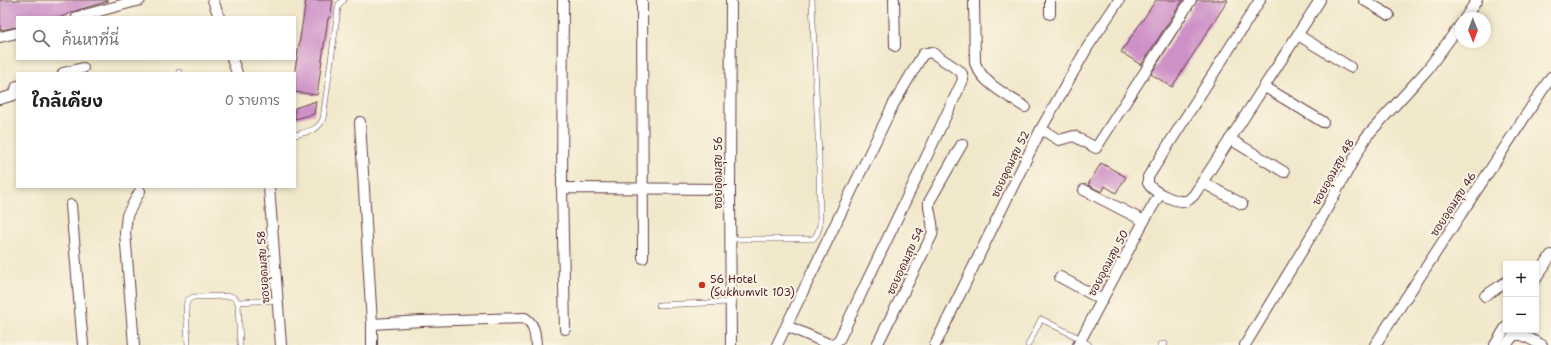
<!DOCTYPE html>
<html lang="th">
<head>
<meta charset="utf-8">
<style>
	:root { --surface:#fff; --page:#f6f6f6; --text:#202124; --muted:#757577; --line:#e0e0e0 }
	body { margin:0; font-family:"Shantell Sans","Playpen Sans Thai",sans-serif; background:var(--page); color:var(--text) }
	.controls { position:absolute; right:12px; bottom:12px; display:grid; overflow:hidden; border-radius:0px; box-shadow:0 2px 6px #0003 }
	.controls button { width:36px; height:36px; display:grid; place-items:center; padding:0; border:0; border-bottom:1px solid var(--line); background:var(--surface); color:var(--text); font:20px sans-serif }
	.compass { position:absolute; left:1455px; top:12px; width:36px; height:36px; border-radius:50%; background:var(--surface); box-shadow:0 2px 6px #0003; rotate:179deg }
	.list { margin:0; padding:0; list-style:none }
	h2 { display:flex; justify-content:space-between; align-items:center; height:52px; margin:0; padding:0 16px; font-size:17px }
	h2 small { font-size:13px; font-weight:400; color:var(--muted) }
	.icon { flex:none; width:22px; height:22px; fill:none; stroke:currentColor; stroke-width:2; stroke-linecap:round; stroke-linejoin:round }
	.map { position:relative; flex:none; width:1551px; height:345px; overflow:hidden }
	.search { position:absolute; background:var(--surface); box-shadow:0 2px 6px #0003; left:16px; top:16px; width:280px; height:44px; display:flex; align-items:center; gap:10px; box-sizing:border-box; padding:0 14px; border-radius:0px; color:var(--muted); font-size:15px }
	.panel { position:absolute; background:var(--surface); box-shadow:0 2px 6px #0003; left:16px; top:72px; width:280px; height:116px; border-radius:0px }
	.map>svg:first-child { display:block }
	.building { fill:#cd90c7 }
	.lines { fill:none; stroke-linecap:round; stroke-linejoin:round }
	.service-casing { stroke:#633d43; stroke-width:6 }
	.minor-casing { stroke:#633d43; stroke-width:12 }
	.service { stroke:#fff; stroke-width:5 }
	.minor { stroke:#fff; stroke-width:10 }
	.poi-dot { fill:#c8321e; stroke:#fcf5e5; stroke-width:1.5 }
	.labels { text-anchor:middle; stroke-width:4; stroke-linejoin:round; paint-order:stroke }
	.street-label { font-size:11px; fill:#4a1f2b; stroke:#fcf5e5 }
	.poi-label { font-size:11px; fill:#4a1f2b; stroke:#fcf5e5; text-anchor:start }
</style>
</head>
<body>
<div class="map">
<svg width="1551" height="345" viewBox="0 0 1551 345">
	<rect width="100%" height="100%" fill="#fcf5e5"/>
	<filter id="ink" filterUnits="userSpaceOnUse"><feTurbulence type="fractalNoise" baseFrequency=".025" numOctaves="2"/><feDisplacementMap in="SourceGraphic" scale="8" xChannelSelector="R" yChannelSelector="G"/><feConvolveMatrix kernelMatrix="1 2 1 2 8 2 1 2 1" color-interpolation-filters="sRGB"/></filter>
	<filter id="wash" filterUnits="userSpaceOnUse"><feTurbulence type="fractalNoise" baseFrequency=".012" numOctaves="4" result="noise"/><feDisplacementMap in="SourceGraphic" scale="16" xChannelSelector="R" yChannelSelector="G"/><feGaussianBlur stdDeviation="0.9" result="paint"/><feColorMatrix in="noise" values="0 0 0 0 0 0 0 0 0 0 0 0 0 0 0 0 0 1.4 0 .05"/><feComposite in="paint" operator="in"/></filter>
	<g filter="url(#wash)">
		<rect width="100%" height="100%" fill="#f1e8cb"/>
		<g id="blocks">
			<g class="building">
				<path d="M0 0H108V1L75 11 61 17H17V27L0 30Z"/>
				<path d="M306 0H333L330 18H328L317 95 295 92V70Z"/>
				<path d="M1156 0H1183L1141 65 1121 52Z"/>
				<path d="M1197 0H1228L1172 87 1151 74Z"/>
				<path d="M316 101 314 114 295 119V108Z"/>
				<path d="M1101 163 1126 177 1116 193 1105 186 1102 192 1088 185Z"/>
			</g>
		</g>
	</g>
	<g filter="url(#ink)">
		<use href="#blocks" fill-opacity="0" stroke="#633d43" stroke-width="1"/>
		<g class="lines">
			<defs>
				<g id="service">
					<path d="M179 72V73"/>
					<path d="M295 135C306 132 318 131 323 119L338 9 339 4 344 0"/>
					<path d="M731 239H813L817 234 820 225 819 158 812 0"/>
					<path d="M238 302 278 300"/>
					<path d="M659 305 730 302"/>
					<path d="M188 345 186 305 188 300 193 297 231 296 236 299 238 303 240 345"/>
					<path d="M1028 345 1041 319 1081 339 1089 345"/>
					<path d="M1160 345 1165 344"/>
				</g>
				<g id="minor">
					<path d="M213 0 219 17"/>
					<path d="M642 0 643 258"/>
					<path d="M731 0 730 189 731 345"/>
					<path d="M894 0 895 46"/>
					<path d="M974 0 975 63C983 84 1007 95 1025 107"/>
					<path d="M1050 0V14"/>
					<path d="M1260 0 1148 177C1148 178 1148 183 1148 183 1152 192 1177 203 1186 201 1189 200 1192 197 1194 195L1320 0"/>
					<path d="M1364 0 1389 15"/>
					<path d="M77 17 140 0"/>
					<path d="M1465 18 1477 0"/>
					<path d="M1298 35 1350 67"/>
					<path d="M0 37 17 33"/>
					<path d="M232 59 237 73"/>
					<path d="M63 73 83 68"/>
					<path d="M1265 87 1323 122"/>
					<path d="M0 99 14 95 17 86"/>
					<path d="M360 122 372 324"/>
					<path d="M1041 129 1059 140 1074 136 1096 148 1191 0"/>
					<path d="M1230 139 1284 172"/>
					<path d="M1202 182 1242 204"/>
					<path d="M269 187 281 345"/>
					<path d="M562 188 563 0"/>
					<path d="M1084 190 1144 221"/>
					<path d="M71 205 83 345"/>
					<path d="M1060 277 1102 300"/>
					<path d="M1536 279 1551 255"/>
					<path d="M1485 296 1506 282"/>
					<path d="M565 329 562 188 730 189"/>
					<path d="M134 345 125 232 127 215 140 191"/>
					<path d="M372 345V324L422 321 525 318C535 325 535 333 536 345"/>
					<path d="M777 345 893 105 923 54 931 52 960 71 962 74 963 80 839 340 831 345 787 326"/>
					<path d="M877 345 932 235C935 223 928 214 929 202L962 144"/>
					<path d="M935 345 1041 129 1087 48 1119 0"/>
					<path d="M1078 345 1144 221 1160 194"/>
					<path d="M1245 345 1320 221 1366 137 1427 70 1461 24"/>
					<path d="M1375 345 1551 77"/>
					<path d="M1495 345 1506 327"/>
					<path d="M1506 345 1514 335H1522L1542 345"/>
				</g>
			</defs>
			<use href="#service" class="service-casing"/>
			<use href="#minor" class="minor-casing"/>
			<use href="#service" class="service"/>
			<use href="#minor" class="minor"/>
		</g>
	</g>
	<circle class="poi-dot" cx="702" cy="285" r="4"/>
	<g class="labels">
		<g class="street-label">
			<text transform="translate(1010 164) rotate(-64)" y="4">ซอยอุดมสุข 52</text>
			<text transform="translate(1333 172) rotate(-61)" y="4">ซอยอุดมสุข 48</text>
			<text transform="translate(718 173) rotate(-90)" y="4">ซอยอุดมสุข 56</text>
			<text transform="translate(1453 204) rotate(-57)" y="4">ซอยอุดมสุข 46</text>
			<text transform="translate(905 261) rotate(-65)" y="4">ซอยอุดมสุข 54</text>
			<text transform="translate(1108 263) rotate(-62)" y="4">ซอยอุดมสุข 50</text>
			<text transform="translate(263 267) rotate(-94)" y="4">ซอยอุดมสุข 58</text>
		</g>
		<g class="poi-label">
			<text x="710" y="283">56 Hotel<tspan x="710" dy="13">(Sukhumvit 103)</tspan></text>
		</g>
	</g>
</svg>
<div class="controls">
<button>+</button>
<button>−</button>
</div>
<svg class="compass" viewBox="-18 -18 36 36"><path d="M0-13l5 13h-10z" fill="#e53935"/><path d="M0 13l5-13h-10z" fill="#757577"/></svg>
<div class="search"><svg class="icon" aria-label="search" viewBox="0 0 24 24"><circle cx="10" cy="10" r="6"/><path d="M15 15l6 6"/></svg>ค้นหาที่นี่</div>
<section class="panel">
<h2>ใกล้เคียง<small>0 รายการ</small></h2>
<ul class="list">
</ul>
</section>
</div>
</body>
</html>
